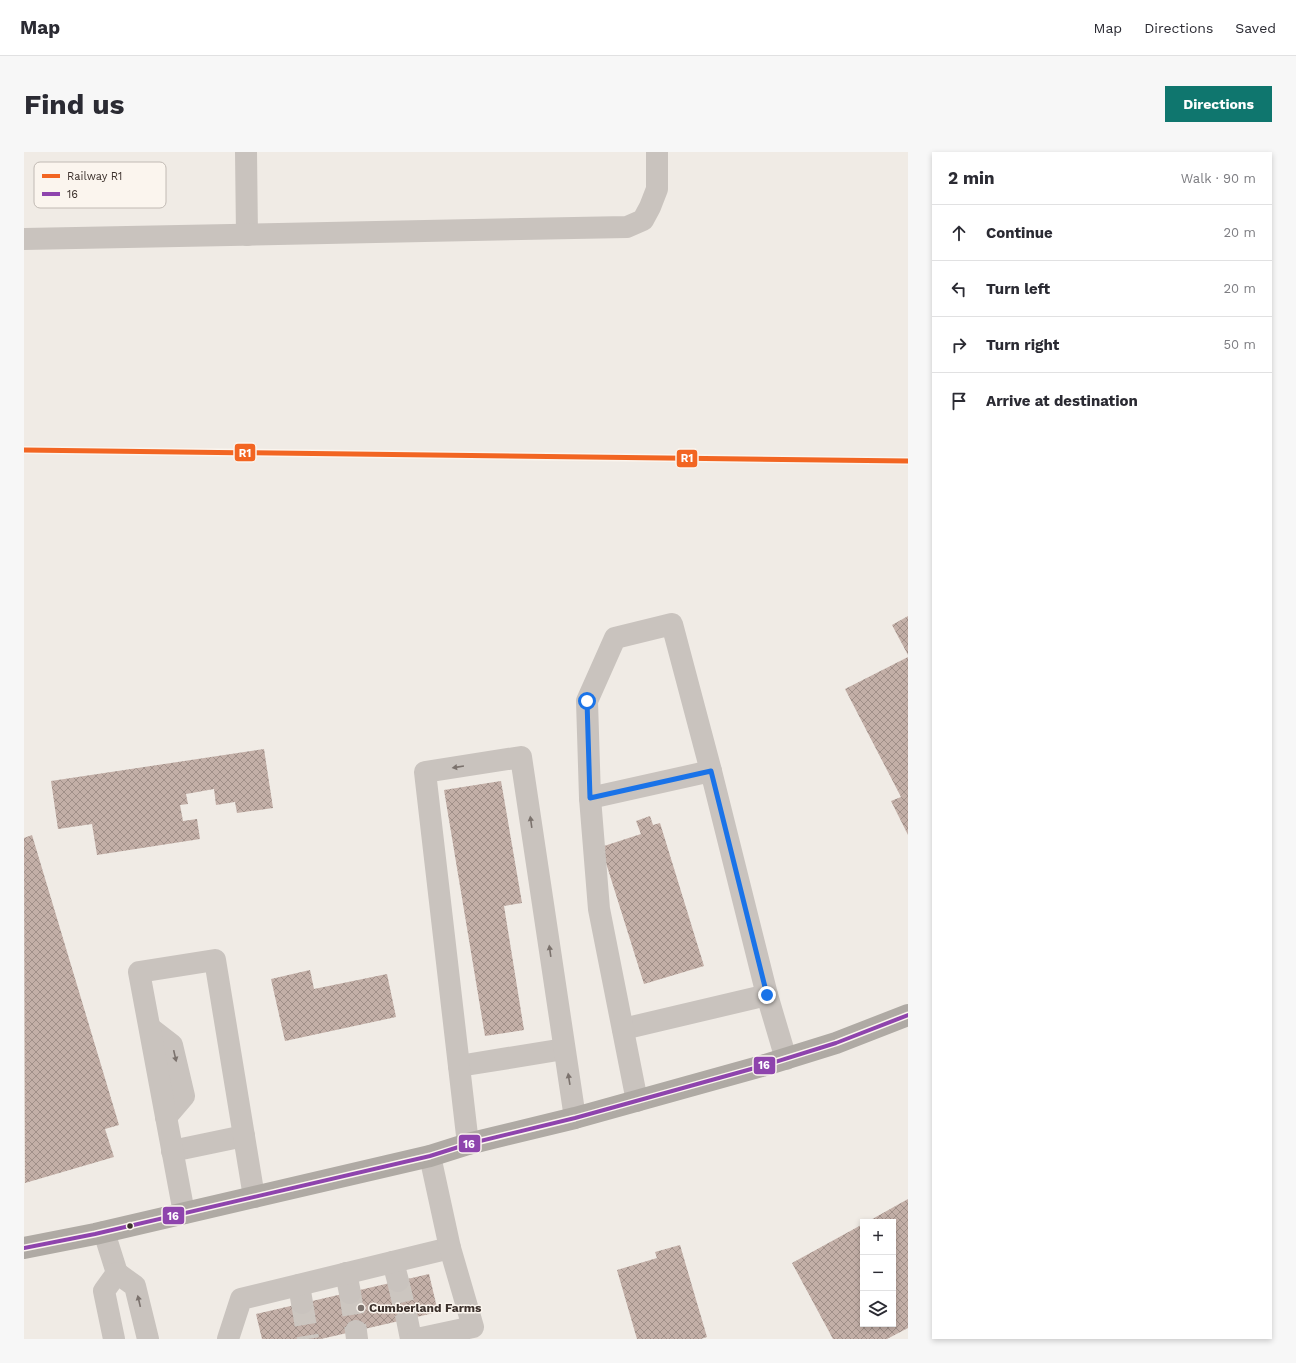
<!DOCTYPE html>
<html lang="en">
<head>
<meta charset="utf-8">
<style>
	:root { --surface:#fff; --page:#f7f7f7; --text:#2b2b33; --muted:#7c7c81; --line:#e1e1e2; --accent:#0f766e }
	body { margin:0; font-family:"Work Sans",sans-serif; background:var(--page); color:var(--text) }
	.controls { position:absolute; right:12px; bottom:12px; display:grid; overflow:hidden; border-radius:0px; box-shadow:0 2px 6px #0003 }
	.controls button { width:36px; height:36px; display:grid; place-items:center; padding:0; border:0; border-bottom:1px solid var(--line); background:var(--surface); color:var(--text); font:20px sans-serif }
	.stop { position:absolute; width:12px; height:12px; margin:-9px; border:3px solid #1a73e8; border-radius:50%; background:#fff }
	.stop.end { background:#1a73e8; border-color:#fff; box-shadow:0 1px 4px #0008 }
	.list { margin:0; padding:0; list-style:none }
	h2 { display:flex; justify-content:space-between; align-items:center; height:52px; margin:0; padding:0 16px; font-size:17px }
	h2 small { font-size:13px; font-weight:400; color:var(--muted) }
	.list li { display:grid; grid-template-columns:26px 1fr auto; gap:12px; align-items:center; box-sizing:border-box; height:56px; padding:0 16px; border-top:1px solid var(--line) }
	.list b { display:block; font-size:15px; white-space:nowrap }
	.list em { font-size:13px; font-style:normal; color:var(--muted) }
	.icon { flex:none; width:22px; height:22px; fill:none; stroke:currentColor; stroke-width:2; stroke-linecap:round; stroke-linejoin:round }
	.map { position:relative; flex:none; width:884px; height:1187px; overflow:hidden; border-radius:0px }
	header { display:flex; align-items:center; gap:24px; box-sizing:border-box; height:56px; padding:0 20px; background:var(--surface); border-bottom:1px solid var(--line) }
	header strong { font-size:19px }
	nav { display:flex; gap:22px; margin-inline-start:auto; font-size:14px }
	.intro { display:flex; align-items:center; justify-content:space-between; box-sizing:border-box; height:96px; padding:0 24px }
	h1 { margin:0; font-size:28px }
	.button { padding:10px 18px; border-radius:0px; background:var(--accent); color:#fff; font-size:14px; font-weight:700 }
	main { display:flex; gap:24px; padding:0 24px }
	aside { flex:1; background:var(--surface); border-radius:0px; box-shadow:0 2px 6px #0003 }
	.map>svg:first-child { display:block }
	.building { fill:url(#building-cross-hatch) }
	.lines { fill:none; stroke-linecap:round; stroke-linejoin:round }
	.minor-tunnel { stroke:#ccc6c0; stroke-width:22; stroke-dasharray:22 11; stroke-linecap:butt }
	.minor { stroke:#c9c3be; stroke-width:22 }
	.highway { stroke:#afaaa4; stroke-width:22 }
	.bus-1-casing { stroke:#fbf5ee; stroke-width:7 }
	.bus-1 { stroke:#8e44ad; stroke-width:4 }
	.rail-1-casing { stroke:#fbf5ee; stroke-width:8 }
	.rail-1 { stroke:#f26522; stroke-width:5 }
	.oneway { fill:#7b726d }
	.route { stroke:#1a73e8; stroke-width:5 }
	.bus-dot { fill:#3b302b; stroke:#fbf5ee; stroke-width:1.5 }
	.poi-dot { fill:#7a716c; stroke:#fbf5ee; stroke-width:1.5 }
	.labels { text-anchor:middle; stroke-width:3; stroke-linejoin:round; paint-order:stroke }
	.poi-label { font-size:12px; font-weight:bold; fill:#3b302b; stroke:#fbf5ee; text-anchor:start }
	.key { fill:#fbf5ee; stroke:#c1bab4; stroke-width:1 }
	.key-label { font-size:11px; fill:#3b302b }
	.line-badge { stroke:#fbf5ee; stroke-width:1.5 }
	.badge-label { font-size:11px; text-anchor:middle; font-weight:bold; fill:#fff }
</style>
</head>
<body>
<header>
<strong>Map</strong>
<nav><a>Map</a><a>Directions</a><a>Saved</a></nav>
</header>
<div class="intro"><h1>Find us</h1><a class="button">Directions</a></div>
<main>
<div class="map">
<svg width="884" height="1187" viewBox="0 0 884 1187">
	<defs>
		<pattern id="building-cross-hatch" width="8" height="8" patternUnits="userSpaceOnUse"><rect width="8" height="8" fill="#c3afa7"/><path d="M0 0l8 8M0 8l8-8" fill="none" stroke="#a08f88"/></pattern>
	</defs>
	<rect width="100%" height="100%" fill="#f0ebe5"/>
	<g class="building">
		<path d="M884 464V503L868 473Z"/>
		<path d="M884 505V683L867 649 877 645 821 537Z"/>
		<path d="M240 597 249 656 213 661 211 650 192 653 190 637 162 642 164 652 156 653 159 669 173 667 176 687 73 703 68 672 34 677 27 629Z"/>
		<path d="M477 629 498 751 480 754 500 878 461 884 420 638Z"/>
		<path d="M626 664 629 673 636 671 680 814 620 832 577 695 617 682 612 669Z"/>
		<path d="M8 683 95 973 81 977 90 1005 1 1031 0 686Z"/>
		<path d="M286 818 290 837 363 822 372 865 261 889 247 827Z"/>
		<path d="M884 1047V1176L863 1187H809L768 1111 839 1072V1172H869V1070H843Z"/>
		<path d="M656 1093 683 1185 677 1187H613L593 1118 633 1106 631 1100Z"/>
		<path d="M405 1122 414 1160 297 1187H238L232 1162Z"/>
	</g>
	<g class="lines">
		<g class="minor-tunnel">
			<path d="M374 1129 383 1167"/>
			<path d="M326 1141 332 1179"/>
			<path d="M278 1151 284 1187"/>
		</g>
		<g class="minor">
			<path d="M222 0 223 83"/>
			<path d="M0 87 603 75 619 68 626 55 633 37V0"/>
			<path d="M566 646 687 619"/>
			<path d="M126 876 148 893 160 944 142 965"/>
			<path d="M599 877 743 843"/>
			<path d="M435 914 540 897"/>
			<path d="M613 949 575 757 566 646 563 549 591 486 648 472 687 619 743 843 762 907"/>
			<path d="M444 992 401 620 497 605 551 966"/>
			<path d="M148 999 220 984"/>
			<path d="M160 1061 115 820 191 808 230 1045"/>
			<path d="M80 1080 93 1121"/>
			<path d="M369 1110 374 1129"/>
			<path d="M322 1121 326 1141"/>
			<path d="M275 1133 278 1151"/>
			<path d="M383 1167 387 1187"/>
			<path d="M332 1179 333 1187"/>
			<path d="M90 1187 80 1139 93 1121 111 1134 124 1187"/>
			<path d="M204 1187 217 1147 426 1096"/>
			<path d="M393 1187 449 1175 426 1096 406 1004"/>
		</g>
		<path class="highway" d="M0 1096 71 1082 406 1004 444 992 551 966 738 914 812 891 884 863"/>
		<defs>
			<path id="bus-1" d="M0 1096 71 1082 406 1004 444 992 551 966 738 914 812 891 884 863"/>
		</defs>
		<use href="#bus-1" class="bus-1-casing"/>
		<use href="#bus-1" class="bus-1"/>
		<defs>
			<path id="rail-1" d="M0 298 884 309"/>
		</defs>
		<use href="#rail-1" class="rail-1-casing"/>
		<use href="#rail-1" class="rail-1"/>
	</g>
	<defs><path id="oneway-solid" d="M-6-.8H1V-3.2L6.5 0L1 3.2V.8H-6Z"/></defs>
	<g class="oneway">
		<use href="#oneway-solid" transform="translate(434 615) rotate(171)"/>
		<use href="#oneway-solid" transform="translate(507 670) rotate(-98)"/>
		<use href="#oneway-solid" transform="translate(526 799) rotate(-98)"/>
		<use href="#oneway-solid" transform="translate(151 904) rotate(77)"/>
		<use href="#oneway-solid" transform="translate(545 927) rotate(-99)"/>
		<use href="#oneway-solid" transform="translate(115 1149) rotate(-103)"/>
	</g>
	<g class="lines">
		<path class="route" d="M563 549 566 646 687 619 743 843"/>
	</g>
	<circle class="bus-dot" cx="106" cy="1074" r="3.5"/>
	<circle class="poi-dot" cx="337" cy="1156" r="4"/>
	<g class="labels">
		<g class="poi-label">
			<text x="345" y="1160">Cumberland Farms</text>
		</g>
	</g>
	<rect x="10" y="10" width="132" height="46" rx="6" class="key"/>
	<rect x="18" y="22" width="18" height="4" fill="#f26522"/>
	<rect x="18" y="40" width="18" height="4" fill="#8e44ad"/>
	<g class="key-label">
		<text x="43" y="28">Railway R1</text>
		<text x="43" y="46">16</text>
	</g>
	<g class="line-badge">
		<rect x="210" y="291" width="22" height="19" rx="4" fill="#f26522"/>
		<rect x="652" y="297" width="22" height="19" rx="4" fill="#f26522"/>
		<rect x="729" y="904" width="23" height="19" rx="4" fill="#8e44ad"/>
		<rect x="434" y="982" width="23" height="19" rx="4" fill="#8e44ad"/>
		<rect x="138" y="1054" width="23" height="19" rx="4" fill="#8e44ad"/>
	</g>
	<g class="badge-label">
		<text x="221" y="305">R1</text>
		<text x="663" y="310">R1</text>
		<text x="740" y="917">16</text>
		<text x="445" y="996">16</text>
		<text x="149" y="1068">16</text>
	</g>
</svg>
<div class="controls">
<button>+</button>
<button>−</button>
<button><svg class="icon" aria-label="layers" viewBox="0 0 24 24"><path d="M12 4l9 5-9 5-9-5zM3 14l9 5 9-5"/></svg></button>
</div>
<div class="stop" style="left:563px;top:549px"></div>
<div class="stop end" style="left:743px;top:843px"></div>
</div>
<aside>
<h2>2 min<small>Walk · 90 m</small></h2>
<ul class="list">
<li><svg class="icon" aria-label="ahead" viewBox="0 0 24 24"><path d="M12 20V5M6 11l6-6 6 6"/></svg><div><b>Continue</b></div><em>20 m</em></li>
<li><svg class="icon" aria-label="left" viewBox="0 0 24 24"><path d="M17 20v-9H6M10 6l-5 5 5 5"/></svg><div><b>Turn left</b></div><em>20 m</em></li>
<li><svg class="icon" aria-label="right" viewBox="0 0 24 24"><path d="M7 20v-9h11M14 6l5 5-5 5"/></svg><div><b>Turn right</b></div><em>50 m</em></li>
<li><svg class="icon" aria-label="arrive" viewBox="0 0 24 24"><path d="M6 21V4h12l-3 4 3 4H6"/></svg><div><b>Arrive at destination</b></div></li>
</ul>
</aside>
</main>
</body>
</html>
